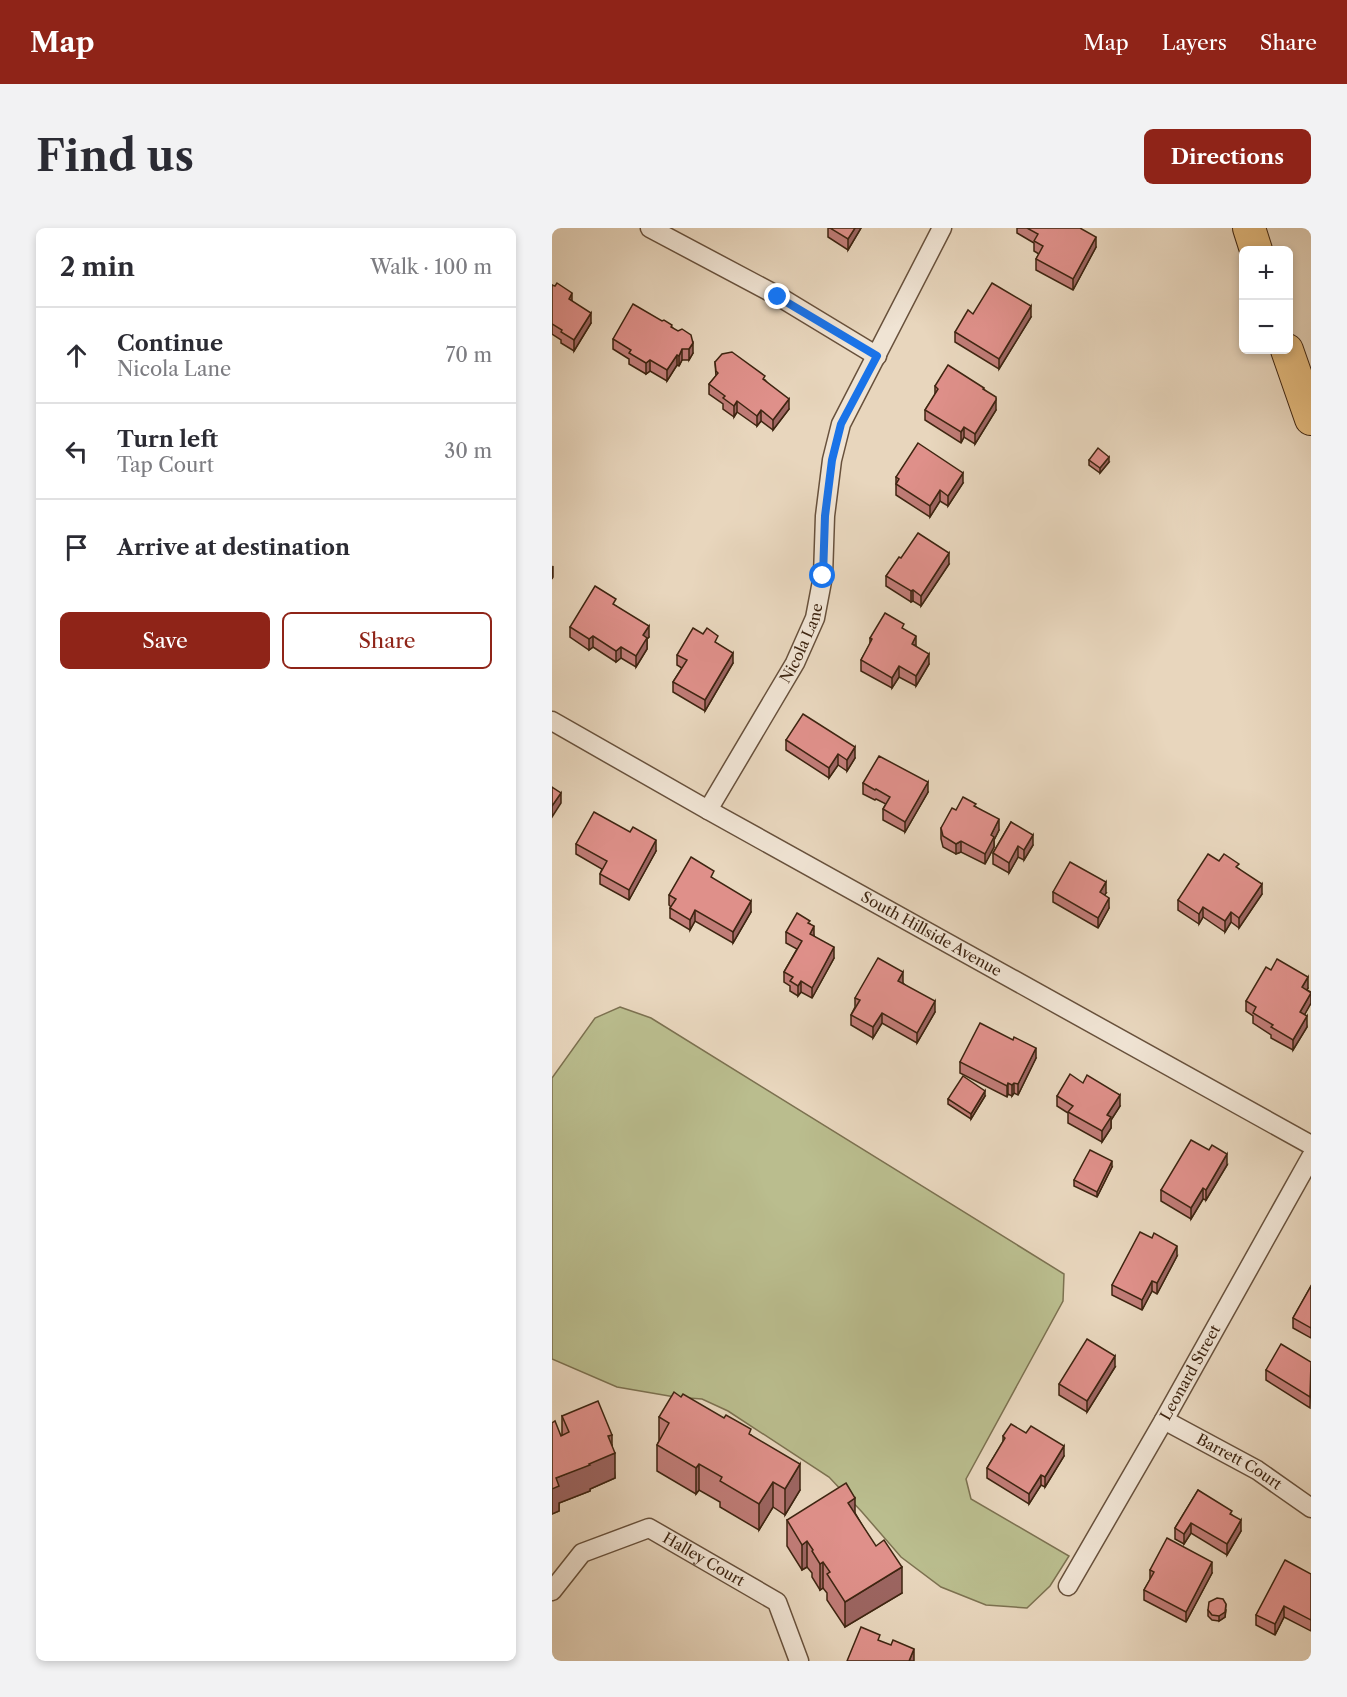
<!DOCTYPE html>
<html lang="en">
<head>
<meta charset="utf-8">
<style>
	:root { --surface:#fff; --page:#f2f2f3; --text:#2b2b33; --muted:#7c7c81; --line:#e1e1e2; --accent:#8f2418 }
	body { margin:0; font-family:"Libre Caslon Text",serif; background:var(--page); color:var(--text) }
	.controls { position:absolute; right:18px; top:18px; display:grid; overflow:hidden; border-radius:9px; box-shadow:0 3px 9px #0003 }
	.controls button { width:54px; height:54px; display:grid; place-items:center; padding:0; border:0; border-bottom:2px solid var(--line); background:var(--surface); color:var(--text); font:30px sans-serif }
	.stop { position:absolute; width:18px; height:18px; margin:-14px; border:4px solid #1a73e8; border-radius:50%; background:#fff }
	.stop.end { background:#1a73e8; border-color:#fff; box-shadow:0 2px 6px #0008 }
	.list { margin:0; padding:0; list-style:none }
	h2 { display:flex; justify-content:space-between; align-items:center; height:78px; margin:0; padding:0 24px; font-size:26px }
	h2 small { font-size:20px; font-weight:400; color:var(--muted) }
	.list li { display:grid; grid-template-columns:39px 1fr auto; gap:18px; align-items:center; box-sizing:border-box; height:96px; padding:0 24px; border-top:2px solid var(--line) }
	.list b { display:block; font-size:22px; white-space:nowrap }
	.list p { margin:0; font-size:20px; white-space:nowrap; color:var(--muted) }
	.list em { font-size:20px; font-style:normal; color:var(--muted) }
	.actions { display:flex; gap:12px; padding:18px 24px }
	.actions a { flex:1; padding:14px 0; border:2px solid var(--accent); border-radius:9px; text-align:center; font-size:21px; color:var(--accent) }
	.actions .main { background:var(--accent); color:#fff }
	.icon { flex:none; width:33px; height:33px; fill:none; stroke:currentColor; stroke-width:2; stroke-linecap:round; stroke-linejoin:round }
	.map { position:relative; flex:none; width:759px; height:1433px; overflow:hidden; border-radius:9px }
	header { display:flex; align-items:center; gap:36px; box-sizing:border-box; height:84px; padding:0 30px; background:var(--accent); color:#fff }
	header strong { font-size:28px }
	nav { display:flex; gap:33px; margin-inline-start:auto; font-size:21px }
	.intro { display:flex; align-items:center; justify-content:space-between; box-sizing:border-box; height:144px; padding:0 36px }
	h1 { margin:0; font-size:42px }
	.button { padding:15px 27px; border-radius:9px; background:var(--accent); color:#fff; font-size:21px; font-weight:700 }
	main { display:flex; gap:36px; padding:0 36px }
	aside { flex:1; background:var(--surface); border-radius:9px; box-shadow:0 3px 9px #0003 }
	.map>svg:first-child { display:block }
	.green { fill:#babd8e; stroke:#7c7150; stroke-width:1.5 }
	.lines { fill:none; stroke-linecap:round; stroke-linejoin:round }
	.minor-casing { stroke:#68513c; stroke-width:21 }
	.trunk-casing { stroke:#3e2511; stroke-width:34 }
	.minor { stroke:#f0e4d4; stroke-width:18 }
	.trunk { stroke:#e4bb7e; stroke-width:32 }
	.wall { fill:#c07c77; stroke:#3e2511; stroke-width:1.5 }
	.shaded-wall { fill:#9c6561; stroke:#3e2511; stroke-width:1.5 }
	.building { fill:#df908a; stroke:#3e2511; stroke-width:1.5 }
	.route { stroke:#1a73e8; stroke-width:8 }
	.labels { text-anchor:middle; stroke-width:4.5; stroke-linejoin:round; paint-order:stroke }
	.street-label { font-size:15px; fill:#3e2511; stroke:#f0e4d4 }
</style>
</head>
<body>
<header>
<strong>Map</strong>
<nav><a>Map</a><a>Layers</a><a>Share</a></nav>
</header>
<div class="intro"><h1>Find us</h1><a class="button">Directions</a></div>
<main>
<aside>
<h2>2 min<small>Walk · 100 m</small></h2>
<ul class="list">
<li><svg class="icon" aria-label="ahead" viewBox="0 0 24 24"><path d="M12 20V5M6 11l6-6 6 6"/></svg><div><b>Continue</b><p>Nicola Lane</p></div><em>70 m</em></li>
<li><svg class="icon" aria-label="left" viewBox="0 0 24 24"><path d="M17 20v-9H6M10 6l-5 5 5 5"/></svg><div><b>Turn left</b><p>Tap Court</p></div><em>30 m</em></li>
<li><svg class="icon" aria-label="arrive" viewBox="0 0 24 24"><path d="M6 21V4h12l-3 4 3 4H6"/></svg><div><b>Arrive at destination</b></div></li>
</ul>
<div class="actions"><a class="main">Save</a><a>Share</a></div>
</aside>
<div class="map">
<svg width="759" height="1433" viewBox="0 0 759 1433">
	<rect width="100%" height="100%" fill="#e8d6bd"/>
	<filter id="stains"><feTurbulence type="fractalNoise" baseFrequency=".00333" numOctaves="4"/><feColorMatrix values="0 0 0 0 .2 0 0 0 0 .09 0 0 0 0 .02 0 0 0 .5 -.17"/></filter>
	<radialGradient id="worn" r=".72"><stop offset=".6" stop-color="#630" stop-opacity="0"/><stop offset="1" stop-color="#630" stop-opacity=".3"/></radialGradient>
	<path class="green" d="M68 779 99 790 512 1046 511 1073 414 1251 419 1271 517 1328 498 1358 475 1380 434 1377 389 1359 349 1329 310 1284 277 1249 176 1183 150 1171 123 1169 65 1159 0 1131V850L43 790Z"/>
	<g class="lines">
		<defs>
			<g id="minor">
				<path d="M98 0 226 68 325 128"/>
				<path id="s1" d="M0 493 156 582 759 917"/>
				<path id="s2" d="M156 582 243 435 263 390 271 348 273 288 280 232 289 196 390 0"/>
				<path id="s3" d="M612 1192 705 1242 759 1280"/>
				<path id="s4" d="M516 1358 612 1192 759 929"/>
				<path id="s5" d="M0 1363 30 1325 97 1300 225 1374 247 1433"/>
			</g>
			<g id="trunk">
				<path d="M697 0 704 22"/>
				<path d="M735 122 759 191"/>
			</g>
		</defs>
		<use href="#minor" class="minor-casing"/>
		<use href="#trunk" class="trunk-casing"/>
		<use href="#minor" class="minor"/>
		<use href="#trunk" class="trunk"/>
	</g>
	<g class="wall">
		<path d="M276 0H309L296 22 276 9Z"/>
		<path d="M465 0H528L544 19 521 62 484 42V31L487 26 482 23V15L465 5Z"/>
		<path d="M0 57 20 73 39 95 22 123 9 115V112L0 106Z"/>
		<path d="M421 86 479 89 447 141 403 114V104Z"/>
		<path d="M120 99 141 125 137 132H130L127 138 125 137 115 153 98 143 94 146 77 136V131L61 121V111Z"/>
		<path d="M163 134 213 152 237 181 221 202 209 193 205 198 185 184 182 189 171 181V176L157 166V156L164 148Z"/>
		<path d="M383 158 432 161 444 182 423 216 412 209 409 215 373 192V182L383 167Z"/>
		<path d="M537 232 557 234 548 245 537 237Z"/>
		<path d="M344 249 411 255 396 278 388 273 378 289 344 267Z"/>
		<path d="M349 330 397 336 369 378 361 373 359 374 334 358V348Z"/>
		<path d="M64 378 97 409 95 411V421L84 439 69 430 64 434 41 419 37 422 18 409V399Z"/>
		<path d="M352 402 377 436 364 458 347 449 340 460 309 443V432L318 416V410Z"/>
		<path d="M166 416 181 435 153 483 121 464V454L130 440 125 437V427Z"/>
		<path d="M234 512 303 530 295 543 286 537 277 550 234 522Z"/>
		<path d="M311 555 376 564 353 604 331 592V581L334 576 324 571 323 572 311 566Z"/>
		<path d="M424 579 447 602 442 612V619L433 636 409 624 404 626 391 619 389 611V600L404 582Z"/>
		<path d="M459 594 481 617 472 632 466 629 457 645 441 636V625Z"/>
		<path d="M24 616 104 623 77 672 48 656V646L50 641 24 626Z"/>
		<path d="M667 633 687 641 710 666 687 700 679 694 673 704 651 689 647 696 626 682V672Z"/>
		<path d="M162 652 199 684 181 715 143 693 138 702 118 690V680L119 679 117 677V667Z"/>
		<path d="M501 664 554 665 552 667 557 680 546 700 501 674Z"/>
		<path d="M258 696 262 708 282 730 260 770 249 764 246 768 238 763V758L232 754V744L245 721 234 715V704Z"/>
		<path d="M719 742 756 760 755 762 759 764V775L752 787 755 799 741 822 719 810V807L701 795V788L694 783V773Z"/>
		<path d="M351 755 383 784 365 815 330 795 321 810 299 797V787L303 779V770Z"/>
		<path d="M484 830 466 867 462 865 460 868 456 866 455 869 408 845V834Z"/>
		<path d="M433 868 419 891 396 876V871Z"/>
		<path d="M505 868 568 878 559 892V900L550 914 516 895V885L505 878Z"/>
		<path d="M675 937 654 972 651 971 639 991 609 973V962Z"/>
		<path d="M560 939 545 969 522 958V952Z"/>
		<path d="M625 1028 605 1066 600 1063 590 1082 560 1067V1057Z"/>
		<path d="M759 1058V1110L741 1100V1090Z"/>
		<path d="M759 1134 758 1180 714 1152V1142Z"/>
		<path d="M563 1139 535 1184 507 1167V1156Z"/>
		<path d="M10 1188 60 1217 63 1250 38 1261V1263L7 1275V1283L0 1286V1195L9 1208 10 1207Z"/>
		<path d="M107 1189 199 1207 248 1262 233 1287 221 1279 207 1302 168 1279V1274L147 1262 144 1266 105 1243V1217L107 1213Z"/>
		<path d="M451 1208 512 1228 493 1259 489 1257 477 1276 435 1250V1240L451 1214Z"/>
		<path d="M646 1262 680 1287 689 1303 675 1327 639 1305 632 1316 623 1311V1300Z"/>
		<path d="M303 1285 350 1365 293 1399 275 1372V1365L271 1360 268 1362 260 1349V1345L255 1339 250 1342 235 1318V1292Z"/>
		<path d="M598 1342 660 1345 634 1394 592 1372V1362L598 1352Z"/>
		<path d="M759 1346V1403L732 1389 723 1407 704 1397V1387Z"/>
		<path d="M656 1382H674L673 1389 667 1393 660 1392 656 1388Z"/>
	</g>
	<g class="shaded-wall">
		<path d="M303 0H309L296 22V11Z"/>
		<path d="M544 9V19L521 62V51Z"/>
		<path d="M20 65V75L17 71Z"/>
		<path d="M479 78V89L447 141V131Z"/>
		<path d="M39 85V95L22 123V112Z"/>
		<path d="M141 115V125L137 132V121Z"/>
		<path d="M130 121V132L127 138V128Z"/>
		<path d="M125 127V137L115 153V142Z"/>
		<path d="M98 132V143L94 146V135Z"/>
		<path d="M237 171V181L221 202V192Z"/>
		<path d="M444 172V182L423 216V206Z"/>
		<path d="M185 173V184L182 189V178Z"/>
		<path d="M209 182V193L205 198V188Z"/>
		<path d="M412 199V209L409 215V204Z"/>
		<path d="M557 229V234L548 245V240Z"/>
		<path d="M411 245V255L396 278V268Z"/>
		<path d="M388 262V273L378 289V278Z"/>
		<path d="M397 325V336L369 378V368Z"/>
		<path d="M1 338V349L0 351V341Z"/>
		<path d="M361 362V373L359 374V363Z"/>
		<path d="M97 398V409L95 411V421L84 439V428L91 407Z"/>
		<path d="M41 408V419L37 422V411Z"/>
		<path d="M364 408V418L360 416Z"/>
		<path d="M69 419V430L64 434V423Z"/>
		<path d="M181 425V435L153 483V472Z"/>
		<path d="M377 426V436L364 458V448Z"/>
		<path d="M347 438V449L340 460V450Z"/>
		<path d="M303 519V530L295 543V532Z"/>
		<path d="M286 526V537L277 550V540Z"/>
		<path d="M376 554V564L353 604V594Z"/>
		<path d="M9 565V575L0 589V578Z"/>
		<path d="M447 591V602L442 612V619L433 636V626L439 607Z"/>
		<path d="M481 607V617L472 632V622Z"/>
		<path d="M104 612V623L77 672V662Z"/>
		<path d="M409 613V624L404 626V616Z"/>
		<path d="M466 618V629L457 645V635Z"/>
		<path d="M554 654V665L548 675V664Z"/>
		<path d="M710 656V666L687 700V690Z"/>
		<path d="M557 670V680L546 700V690Z"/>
		<path d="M199 673V684L181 715V704Z"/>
		<path d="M651 679V689L647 696V686Z"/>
		<path d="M143 682V693L138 702V692Z"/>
		<path d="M679 684V694L673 704V693Z"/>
		<path d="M262 698V709L258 706Z"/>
		<path d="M282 719V730L260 770V760Z"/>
		<path d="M351 744V755L346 763V753Z"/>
		<path d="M756 749V760L750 770V759Z"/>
		<path d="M249 753V764L246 768V758Z"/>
		<path d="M759 765V775L748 795V784Z"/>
		<path d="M383 773V784L365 815V805Z"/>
		<path d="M330 785V795L321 810V799Z"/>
		<path d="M755 788V799L741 822V812Z"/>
		<path d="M484 820V830L466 867V856Z"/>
		<path d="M456 855V866L455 869V858Z"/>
		<path d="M462 855V865L460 868V857Z"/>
		<path d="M433 863V868L419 891V886Z"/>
		<path d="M568 867V878L559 892V900L550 914V903L555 887Z"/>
		<path d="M675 926V937L654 972V962Z"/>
		<path d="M560 933V939L545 969V964Z"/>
		<path d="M651 960V971L639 991V980Z"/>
		<path d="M625 1018V1028L605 1066V1055Z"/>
		<path d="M600 1053V1063L590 1082V1072Z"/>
		<path d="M563 1128V1139L535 1184V1173Z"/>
		<path d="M60 1207V1226L63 1225V1250L38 1261V1263L7 1275V1283L0 1286V1261L4 1250 37 1236 56 1208Z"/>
		<path d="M512 1218V1228L493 1259V1249Z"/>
		<path d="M147 1236V1262L144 1266V1240Z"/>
		<path d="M248 1236V1262L233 1287V1261Z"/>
		<path d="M489 1247V1257L477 1276V1266Z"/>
		<path d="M221 1254V1279L207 1302V1276Z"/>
		<path d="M303 1270V1296L296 1275Z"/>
		<path d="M689 1292V1303L675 1327V1316Z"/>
		<path d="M639 1295V1305L632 1316V1306Z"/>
		<path d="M255 1313V1339L250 1342V1317Z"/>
		<path d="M271 1334V1360L268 1362V1336Z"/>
		<path d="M660 1334V1345L634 1394V1384Z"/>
		<path d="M350 1339V1365L293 1399V1374Z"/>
		<path d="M674 1376 673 1389 667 1393V1388Z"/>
		<path d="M732 1378V1389L723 1407V1396Z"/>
		<path d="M362 1421V1433H357Z"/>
	</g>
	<g class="building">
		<path d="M278 0H303L296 11Z"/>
		<path d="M475 0H528L544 9 521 51 484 31 491 18 482 13 486 6Z"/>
		<path d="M5 55 20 65 17 71 39 85 22 112 9 104 10 102 0 96V57L3 58Z"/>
		<path d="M440 55 479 78 447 131 403 104 416 82 421 86Z"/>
		<path d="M81 76 110 93 112 92 120 97 119 99 126 103 130 101 139 107 141 115 137 121H130L127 128 125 127 115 142 98 132 94 135 77 125 79 122 61 111Z"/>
		<path d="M180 124 213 148 211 151 237 171 221 192 209 182 205 188 185 173 182 178 171 170 173 168 157 156 166 145 164 143 163 134 170 126Z"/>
		<path d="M396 137 432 160 431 161 444 169V172L423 206 412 199 409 204 373 182 386 161 383 158Z"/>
		<path d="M366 215 411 245 396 268 388 262 378 278 344 256 347 251 344 249Z"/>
		<path d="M546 220 557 229 548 240 537 232Z"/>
		<path d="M366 305 397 325 369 368 361 362 359 363 334 348 347 329 349 330Z"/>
		<path d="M43 358 64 371 61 376 97 398 91 407 95 410 84 428 69 419 64 423 41 408 37 411 18 399Z"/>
		<path d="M333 385 352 396 350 400 364 408 360 416 377 426 364 448 347 438 340 450 309 432 320 411 318 410Z"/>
		<path d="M141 400 151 406 155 400 166 408 163 414 181 425 153 472 121 454 135 432 125 427Z"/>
		<path d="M251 486 303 519 295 532 286 526 277 540 234 512Z"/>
		<path d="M327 528 376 554 353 594 331 581 338 569 324 561 323 562 311 555Z"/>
		<path d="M0 559 9 565 0 578Z"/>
		<path d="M411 569 424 576 422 578 447 591 439 607 442 609 433 626 409 613 404 616 391 608 389 600 400 580 404 582Z"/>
		<path d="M42 584 78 604 81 599 104 612 77 662 48 646 55 633 24 616Z"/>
		<path d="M459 594 481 607 472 622 466 618 457 635 441 625Z"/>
		<path d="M656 626 667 633 672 626 687 636 684 639 710 656 687 690 679 684 673 693 651 679 647 686 626 672Z"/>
		<path d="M139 629 162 643 159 649 199 673 181 704 143 682 138 692 118 680 124 671 117 667Z"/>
		<path d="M518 634 554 654 548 664 557 670 546 690 501 664Z"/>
		<path d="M245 685 258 693 256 695 262 698 258 706 282 719 260 760 249 753 246 758 238 753 241 749 232 744 250 713 234 704Z"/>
		<path d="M326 730 351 744 346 753 383 773 365 805 330 785 321 799 299 787 308 772 303 770Z"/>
		<path d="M725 731 756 749 750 759 759 765 748 784 755 788 741 812 719 799 721 797 701 785 704 779 694 773 714 739 719 742Z"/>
		<path d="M428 795 461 812 462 809 484 820 466 856 462 855 460 857 456 855 455 858 408 834Z"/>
		<path d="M518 846 531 855 535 847 568 867 555 887 559 889 550 903 516 884 521 878 505 868Z"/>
		<path d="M411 848 433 863 419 886 396 871Z"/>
		<path d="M639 912 657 922 660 917 675 926 654 962 651 960 639 980 609 962Z"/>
		<path d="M538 922 560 933 545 964 522 952Z"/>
		<path d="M588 1004 600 1010 602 1005 625 1018 605 1055 600 1053 590 1072 560 1057Z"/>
		<path d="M759 1058V1100L741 1090Z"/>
		<path d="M535 1111 563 1128 535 1173 507 1156Z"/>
		<path d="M729 1116 759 1134 758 1169 714 1142Z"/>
		<path d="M122 1164 129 1169 131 1166 172 1190 174 1187 199 1201 197 1206 248 1236 233 1261 221 1254 207 1276 168 1253 170 1249 147 1236 144 1240 105 1217 117 1195 107 1189Z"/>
		<path d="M46 1173 60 1207 56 1208 63 1225 37 1236 38 1237 4 1250 7 1258 0 1261V1195L3 1193 9 1208 17 1204 10 1188Z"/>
		<path d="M459 1196 474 1205 479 1198 512 1218 493 1249 489 1247 477 1266 435 1240 453 1210 451 1208Z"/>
		<path d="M294 1255 303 1270 296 1275 324 1318 332 1312 350 1339 293 1374 275 1346 278 1344 271 1334 268 1336 260 1323 261 1322 255 1313 250 1317 235 1292Z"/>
		<path d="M646 1262 680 1283 678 1286 689 1292 675 1316 639 1295 632 1306 623 1300Z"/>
		<path d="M615 1310 660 1334 634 1384 592 1362 602 1344 598 1342Z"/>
		<path d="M733 1332 759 1346V1392L732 1378 723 1396 704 1387Z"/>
		<path d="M665 1370 671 1371 674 1376 673 1384 667 1388 660 1387 656 1382 657 1374Z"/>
		<path d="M309 1399 328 1407 326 1412 339 1417 341 1412 362 1421 357 1433H295Z"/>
	</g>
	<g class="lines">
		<path class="route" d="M226 69 325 128 289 196 280 232 273 288 271 348"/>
	</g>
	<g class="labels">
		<g class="street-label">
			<text dy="5" stroke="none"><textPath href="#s2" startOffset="192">Nicola Lane</textPath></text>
			<text dy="5" stroke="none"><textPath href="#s1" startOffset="435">South Hillside Avenue</textPath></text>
			<text dy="5" stroke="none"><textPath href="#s4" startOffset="246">Leonard Street</textPath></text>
			<text dy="5" stroke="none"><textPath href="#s3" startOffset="86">Barrett Court</textPath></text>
			<text dy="5" stroke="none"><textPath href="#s5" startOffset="183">Halley Court</textPath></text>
		</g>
	</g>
	<rect width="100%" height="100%" filter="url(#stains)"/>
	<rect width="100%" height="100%" fill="url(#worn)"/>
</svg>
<div class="controls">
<button>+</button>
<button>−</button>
</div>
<div class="stop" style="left:271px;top:348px"></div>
<div class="stop end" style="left:226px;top:69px"></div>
</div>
</main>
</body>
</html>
